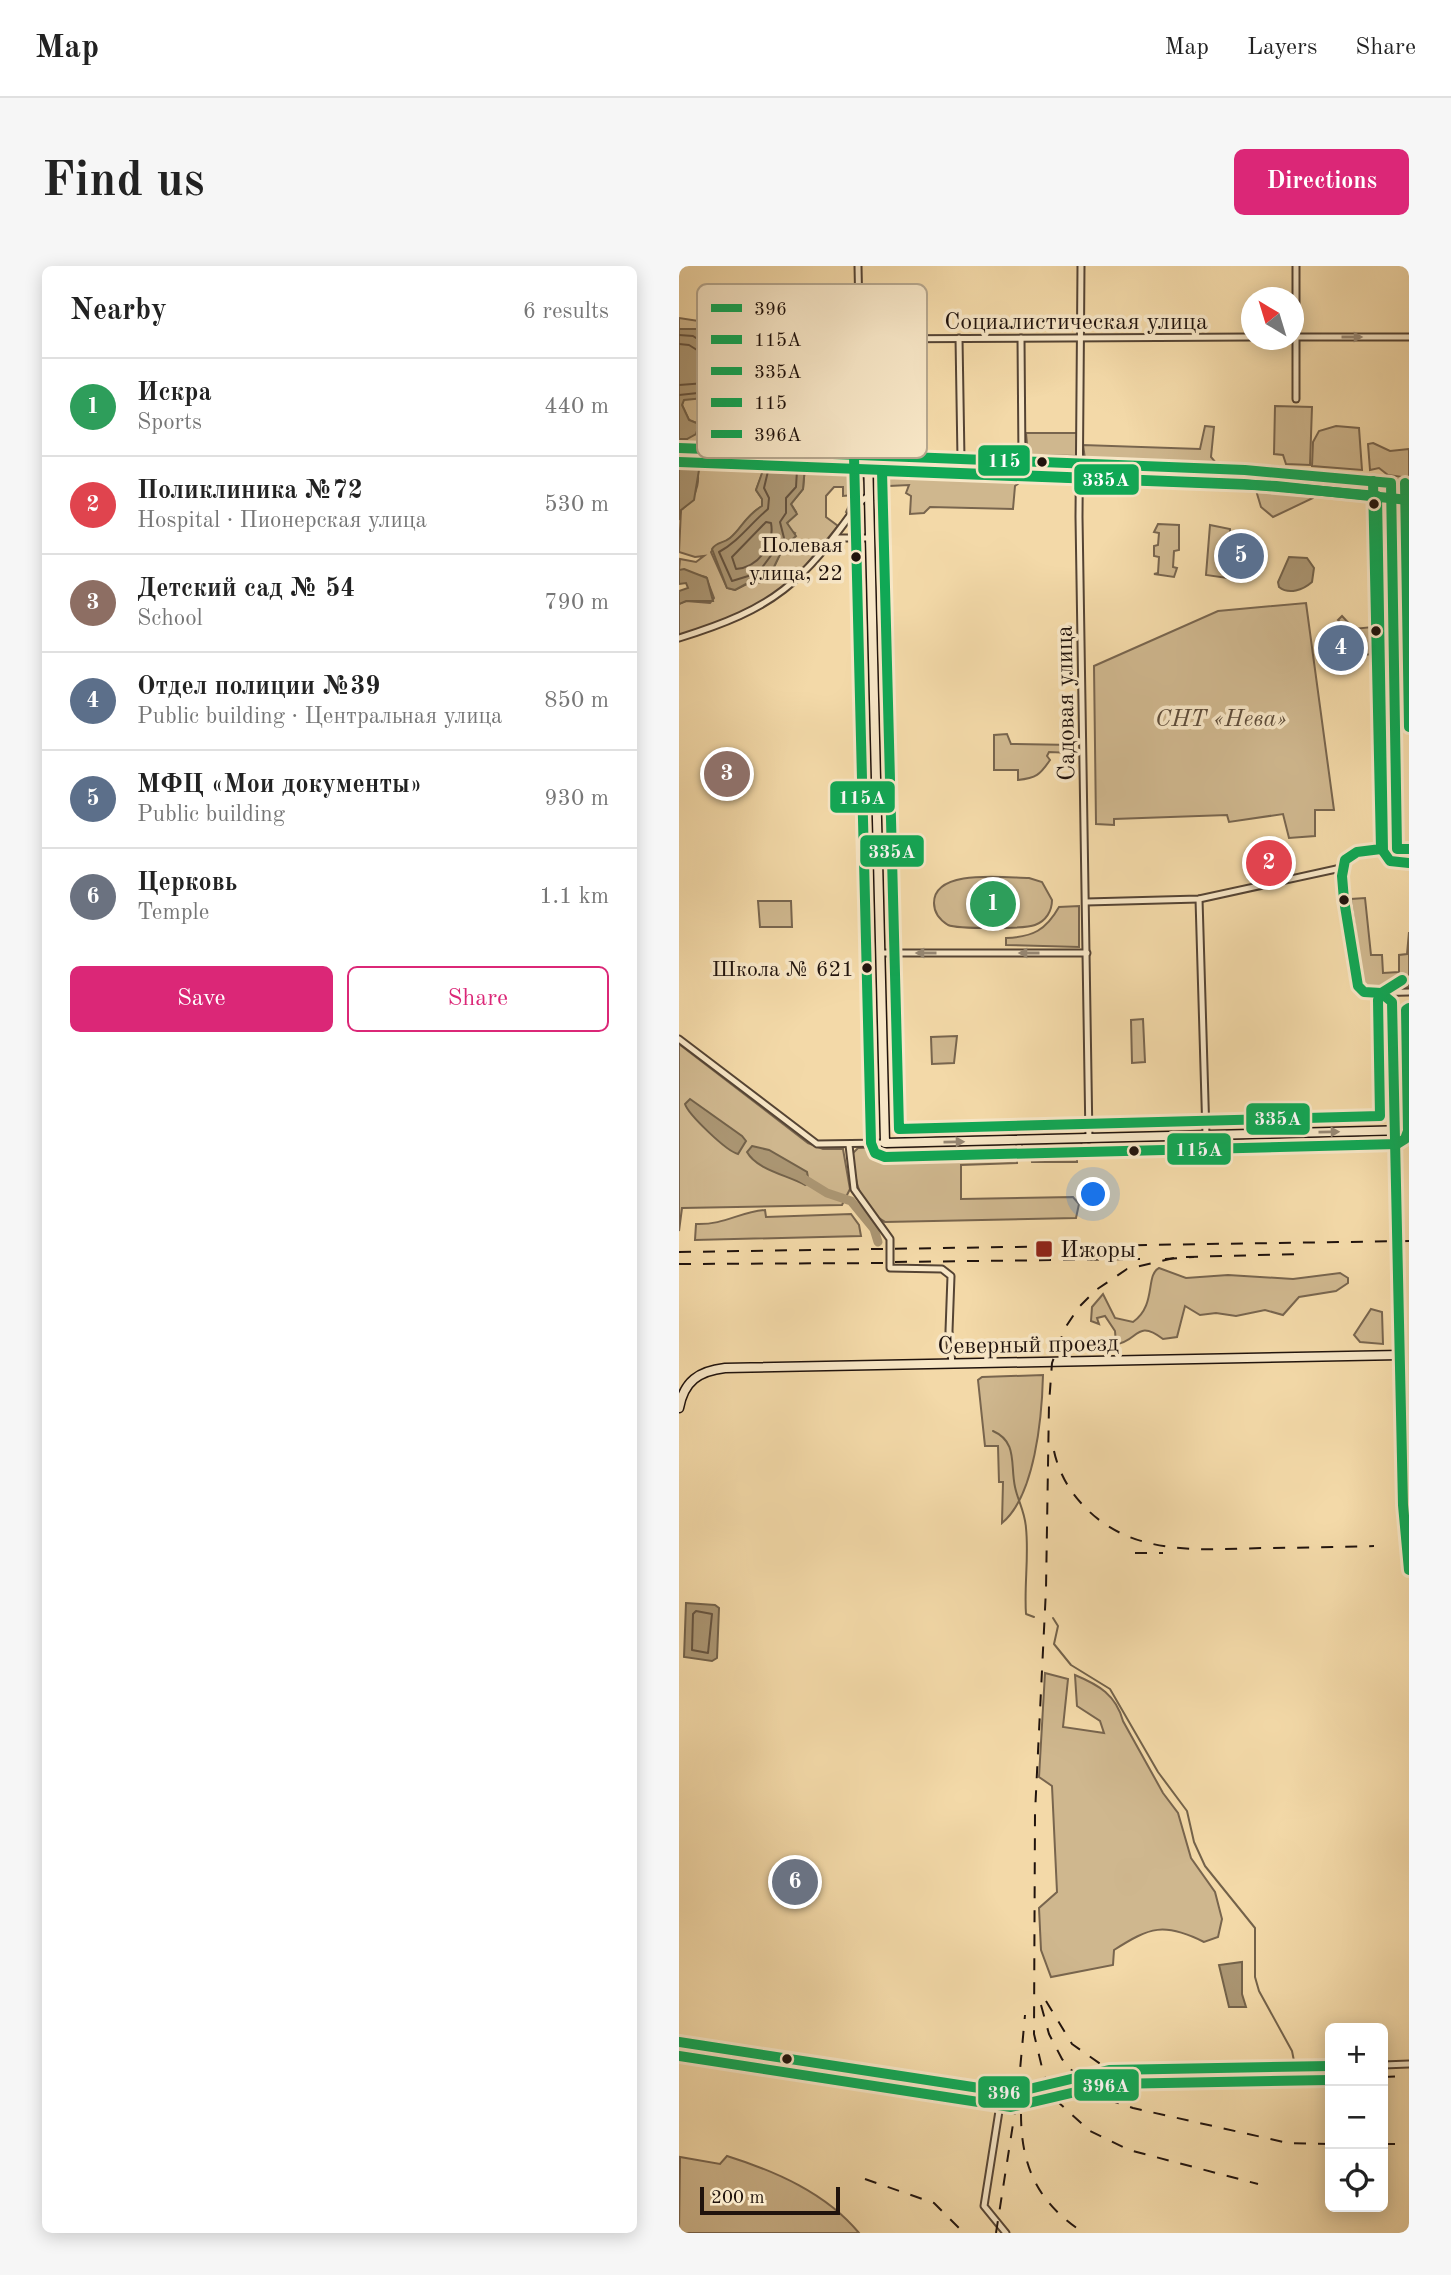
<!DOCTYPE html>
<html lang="en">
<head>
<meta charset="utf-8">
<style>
	:root { --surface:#fff; --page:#f6f6f6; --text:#222; --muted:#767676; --line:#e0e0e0; --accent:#db2777 }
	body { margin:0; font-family:"Old Standard TT",serif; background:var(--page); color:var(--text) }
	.controls { position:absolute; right:21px; bottom:21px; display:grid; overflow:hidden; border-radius:10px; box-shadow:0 4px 18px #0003 }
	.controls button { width:63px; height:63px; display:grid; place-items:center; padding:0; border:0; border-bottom:2px solid var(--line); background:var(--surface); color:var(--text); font:35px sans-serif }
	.compass { position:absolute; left:562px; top:21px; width:63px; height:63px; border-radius:50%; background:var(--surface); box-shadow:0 4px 18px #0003; rotate:322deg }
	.scale { position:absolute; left:21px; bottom:18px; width:140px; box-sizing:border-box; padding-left:7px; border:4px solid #20130d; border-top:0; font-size:19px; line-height:24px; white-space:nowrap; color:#20130d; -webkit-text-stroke:5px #f7e6c6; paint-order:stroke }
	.you { position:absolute; left:415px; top:929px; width:24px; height:24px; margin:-18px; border:5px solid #fff; border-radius:50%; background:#1a73e8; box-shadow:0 0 0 10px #1a73e833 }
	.badge { display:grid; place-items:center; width:46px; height:46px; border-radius:50%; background:var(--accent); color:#fff; font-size:23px; font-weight:700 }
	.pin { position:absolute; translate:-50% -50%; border:4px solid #fff; box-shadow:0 2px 7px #0006 }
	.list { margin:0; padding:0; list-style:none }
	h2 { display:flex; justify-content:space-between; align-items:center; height:91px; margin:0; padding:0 28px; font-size:30px }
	h2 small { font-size:23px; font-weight:400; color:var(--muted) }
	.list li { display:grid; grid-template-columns:46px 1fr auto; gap:21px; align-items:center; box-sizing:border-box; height:98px; padding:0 28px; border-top:2px solid var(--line) }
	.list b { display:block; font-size:26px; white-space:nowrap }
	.list p { margin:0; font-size:23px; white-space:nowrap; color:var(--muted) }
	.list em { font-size:23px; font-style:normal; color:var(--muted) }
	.actions { display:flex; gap:14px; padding:21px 28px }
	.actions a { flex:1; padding:16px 0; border:2px solid var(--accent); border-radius:10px; text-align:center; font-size:24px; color:var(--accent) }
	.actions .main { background:var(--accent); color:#fff }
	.icon { flex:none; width:38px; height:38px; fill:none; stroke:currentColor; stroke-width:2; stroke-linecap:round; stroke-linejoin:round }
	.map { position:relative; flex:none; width:730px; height:1967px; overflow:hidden; border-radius:10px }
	header { display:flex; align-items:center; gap:42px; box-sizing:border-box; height:98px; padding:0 35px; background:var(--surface); border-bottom:2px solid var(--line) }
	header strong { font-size:33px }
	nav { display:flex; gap:38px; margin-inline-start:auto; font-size:24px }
	.intro { display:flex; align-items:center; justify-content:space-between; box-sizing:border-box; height:168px; padding:0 42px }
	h1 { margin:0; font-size:49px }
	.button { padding:18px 32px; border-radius:10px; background:var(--accent); color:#fff; font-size:24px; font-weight:700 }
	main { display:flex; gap:42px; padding:0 42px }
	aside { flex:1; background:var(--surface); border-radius:10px; box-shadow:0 4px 18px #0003 }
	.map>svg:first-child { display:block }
	.green { fill:#cfb78e; stroke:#78654e; stroke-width:2; fill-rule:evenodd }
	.water { fill:#ab9673; stroke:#73624a; stroke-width:2 }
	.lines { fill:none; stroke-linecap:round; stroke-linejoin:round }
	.shore { stroke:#665440; stroke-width:2 }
	.stream { stroke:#73624a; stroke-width:2 }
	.river { stroke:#ab9673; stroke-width:9 }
	.street-casing { stroke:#554434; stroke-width:9 }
	.secondary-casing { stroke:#20130d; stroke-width:11 }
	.primary-casing { stroke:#20130d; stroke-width:12 }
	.street { stroke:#f7e6c6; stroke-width:5 }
	.secondary { stroke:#f7e6c6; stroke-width:8 }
	.primary { stroke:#f3d9a8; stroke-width:9 }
	.rail { stroke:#20130d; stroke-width:2; stroke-dasharray:12 12; stroke-linecap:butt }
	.bus-1-casing { stroke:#f7e6c6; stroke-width:16 }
	.bus-2-casing { stroke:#f7e6c6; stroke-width:16 }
	.bus-3-casing { stroke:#f7e6c6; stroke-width:16 }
	.bus-4-casing { stroke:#f7e6c6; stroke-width:16 }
	.bus-5-casing { stroke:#f7e6c6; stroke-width:16 }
	.bus-1 { stroke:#10a855; stroke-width:10 }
	.bus-2 { stroke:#10a855; stroke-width:10 }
	.bus-3 { stroke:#10a855; stroke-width:10 }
	.bus-4 { stroke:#10a855; stroke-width:10 }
	.bus-5 { stroke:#10a855; stroke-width:10 }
	.oneway { fill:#968773 }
	.bus-dot { fill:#20130d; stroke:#f7e6c6; stroke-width:2.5 }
	.poi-dot { fill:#8f2418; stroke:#f7e6c6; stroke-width:2.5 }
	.labels { text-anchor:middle; stroke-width:7; stroke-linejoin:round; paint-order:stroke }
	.bus-label { font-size:22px; fill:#20130d; stroke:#f7e6c6; text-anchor:end }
	.street-label { font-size:24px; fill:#20130d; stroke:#f7e6c6 }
	.park-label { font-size:24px; font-style:italic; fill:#5d4c3a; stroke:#f7e6c6 }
	.poi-label { font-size:24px; fill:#20130d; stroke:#f7e6c6; text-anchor:start }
	.key { fill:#f7e6c6; stroke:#b6a78e; stroke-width:2 }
	.key-label { font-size:19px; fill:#20130d }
	.line-badge { stroke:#f7e6c6; stroke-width:2.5 }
	.badge-label { font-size:19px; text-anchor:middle; font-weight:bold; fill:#fff }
</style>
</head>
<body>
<header>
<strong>Map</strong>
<nav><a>Map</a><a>Layers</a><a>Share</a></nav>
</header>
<div class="intro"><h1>Find us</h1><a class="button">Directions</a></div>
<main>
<aside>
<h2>Nearby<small>6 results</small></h2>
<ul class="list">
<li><span class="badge" style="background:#2e9e5b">1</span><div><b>Искра</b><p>Sports</p></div><em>440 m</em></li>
<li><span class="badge" style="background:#e0444e">2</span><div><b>Поликлиника №72</b><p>Hospital · Пионерская улица</p></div><em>530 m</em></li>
<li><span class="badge" style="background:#8d6e63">3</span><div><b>Детский сад № 54</b><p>School</p></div><em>790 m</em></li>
<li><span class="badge" style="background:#5c6f8a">4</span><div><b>Отдел полиции №39</b><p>Public building · Центральная улица</p></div><em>850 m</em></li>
<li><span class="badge" style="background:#5c6f8a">5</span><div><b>МФЦ «Мои документы»</b><p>Public building</p></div><em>930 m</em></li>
<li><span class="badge" style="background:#6b7280">6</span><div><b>Церковь</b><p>Temple</p></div><em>1.1 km</em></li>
</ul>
<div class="actions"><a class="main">Save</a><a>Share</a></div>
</aside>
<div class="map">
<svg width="730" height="1967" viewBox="0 0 730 1967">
	<rect width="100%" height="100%" fill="#f3d9a8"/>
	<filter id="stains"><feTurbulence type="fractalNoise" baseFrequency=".00286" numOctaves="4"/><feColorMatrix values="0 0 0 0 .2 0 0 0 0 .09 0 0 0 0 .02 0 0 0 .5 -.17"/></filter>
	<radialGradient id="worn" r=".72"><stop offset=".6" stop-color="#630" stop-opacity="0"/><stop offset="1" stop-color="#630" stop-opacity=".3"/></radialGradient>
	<g class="green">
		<path d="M89 41 99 45 112 58 103 68 79 78 80 84 52 88 22 69 19 63H0V52L26 56 54 53 70 44Z"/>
		<path d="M137 110 151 116 148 176H179L177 184 0 178V173H8L20 158 10 154 3 139 5 133 36 131 44 143 81 151 94 175 130 163 121 152C125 134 125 125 137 110Z"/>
		<path d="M596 140 633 141 631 199 607 198 604 189 595 188Z"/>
		<path d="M526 160 535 161 532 191 537 197 406 193 404 179 521 183Z"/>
		<path d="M657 160 680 162 683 204 633 200 634 176 640 165Z"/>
		<path d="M347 167H399L397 190 349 189Z"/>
		<path d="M694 177 711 185 730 183V212L709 209 700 202 691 204 689 178Z"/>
		<path d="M0 186 176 192 183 205 178 206 179 211H183L178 236 169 248 167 246 175 229 164 230V221H155L147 230V251L159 260 126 300 78 343 0 370V338L7 335 31 337 35 332 27 311 0 304 1 293 17 296 25 290 16 291 0 286 2 244C19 232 25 209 12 192L0 190ZM89 193 122 195 126 200 124 223 112 238 117 246 108 257 110 264 116 267 104 282 95 301 86 309 56 324 48 322 32 286C39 276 41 279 50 273 62 265 65 251 83 240V233L77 224Z"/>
		<path d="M206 194 244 196 258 200 271 197 335 200 339 203 340 217 336 220 334 243 251 241 245 247 231 248 232 230 227 227 230 219 210 220 209 228H201L197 234 207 238 205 243 198 244 195 195Z"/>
		<path d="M413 203 521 207 523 215 516 218 412 212 407 209Z"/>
		<path d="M573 211 673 220 685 225 682 228 650 227 640 223 634 232 594 251 582 241Z"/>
		<path d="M701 223 709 228 711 343H700L697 229Z"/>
		<path d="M479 258 500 259V284L495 285 494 301 498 302 495 311 475 308 479 307 480 291 475 290V280L479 279 480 267 475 266Z"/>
		<path d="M531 259 551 263V267L548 268 547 279 551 280V289H547L546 302 551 303 548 312 527 309Z"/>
		<path d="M627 337 655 544H636V570L610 572 604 548 550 556 548 549 435 553V559L417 558 415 400 539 345Z"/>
		<path d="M663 350 675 363 693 361 694 388 670 390 668 363 659 354Z"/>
		<path d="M700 355H711L715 572 708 575 705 572Z"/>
		<path d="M328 468 332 478 394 479V487L370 486 368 490 371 494C361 509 357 512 339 514V504H315V469Z"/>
		<path d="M350 612 363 616 373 634C373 645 367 655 356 659 346 663 278 663 269 659 261 654 255 646 255 637 255 602 327 612 350 612Z"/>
		<path d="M686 632 692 689H703L704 707 720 706V689L728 688 730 666V721H690L684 717 672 633Z"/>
		<path d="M79 635H112L113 661H81Z"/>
		<path d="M400 640V681L327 679V672C354 671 367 664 380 641Z"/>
		<path d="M464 753 466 796 453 797 452 754Z"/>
		<path d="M278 770 275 797 253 798 252 771Z"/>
		<path d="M0 778 129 877 144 883H164L171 923 163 939 3 942 0 965Z"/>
		<path d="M402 876 405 887H398V896H353L352 888H343V877Z"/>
		<path d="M337 877 338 897 282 899V933L394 931 400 938 397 952 206 956C180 942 176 914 173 888L179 882Z"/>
		<path d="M86 944 87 951 172 948 180 959 182 970 16 974 17 958C46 959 60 946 86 944Z"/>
		<path d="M480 1002 507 1012 549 1009 614 1013 661 1007 669 1012V1017L657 1025 620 1031 604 1049 586 1044 557 1050 537 1047 521 1049 506 1040 498 1071 484 1073C457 1052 459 1076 437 1078L436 1065 426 1050 418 1052 420 1058 412 1055 413 1041 424 1028 436 1052 454 1056C478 1039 466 1009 480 1002Z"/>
		<path d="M692 1043 703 1046 704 1078 681 1076 675 1069Z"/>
		<path d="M364 1109C363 1151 356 1230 323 1257L324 1216H320L319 1180H306L299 1114 303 1111Z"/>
		<path d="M366 1407 389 1413 384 1461 425 1467 421 1455 398 1440 396 1409C420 1419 437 1429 444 1455L484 1527 499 1547 512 1592 536 1626 543 1653 539 1671 525 1676C485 1656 471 1661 435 1684L434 1699 372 1711 362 1684 360 1642 378 1626 373 1520 360 1511Z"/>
		<path d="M48 1890C96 1905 147 1927 180 1967H0L1 1891 41 1898Z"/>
	</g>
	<g class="water">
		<path d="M112 58 119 61 120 70 139 79 145 86C141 102 135 110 126 123 121 132 123 142 121 152L130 163 132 171 116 178H97L81 151 44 143 36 131 5 134 3 139 10 154 20 158 17 168 8 173H0V63H19L22 69 28 66 34 75 52 88 79 84 78 78 103 68Z"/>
		<path d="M0 190 12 192 20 204 15 234 2 244 0 254Z"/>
		<path d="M88 192 122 194 126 200 124 223 112 238 118 248 108 257 117 270 104 282 95 301 83 316 67 318 56 324 48 322 33 283C38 275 44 278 51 272 63 262 66 250 83 240V233L77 224 83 207 82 198Z"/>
		<path d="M610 291 628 292 635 302 633 316C624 324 610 329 600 321L599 316Z"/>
		<path d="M5 303 28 312 34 335H7L0 338V325L9 322 7 317 0 318V304Z"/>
		<path d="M11 833 63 870 67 875 59 888C47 885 9 848 6 838Z"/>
		<path d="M73 880 90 884 128 906 130 917 126 919C108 909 78 904 68 886Z"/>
		<path d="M7 1337 36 1339 40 1342 38 1392 33 1395 5 1391Z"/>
		<path d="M563 1696V1728L567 1741H550L540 1699Z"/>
	</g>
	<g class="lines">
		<g class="shore">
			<path d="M0 69 14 70 51 95 81 90 88 82 111 72 137 89C131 116 100 137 123 165L120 169 101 170 85 145 50 138 38 125 0 129"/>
			<path d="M0 78 10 79 50 104C82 104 84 92 109 83L127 94 111 119 102 151 89 137 55 130 40 116 0 119"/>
			<path d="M107 95 112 99 96 127 62 119 63 114 87 108Z"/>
			<path d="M90 201H115L118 204 117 221 107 232V247L101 256 105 272 79 307 53 315 40 286C60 275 71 258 89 243L90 232 85 222Z"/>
			<path d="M87 256 92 257C96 279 79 301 57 303L53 291Z"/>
			<path d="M17 1345 33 1348 29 1387 13 1384 14 1348Z"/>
		</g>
		<g class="stream">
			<path d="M314 1165C339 1176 331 1198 336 1221 339 1235 346 1246 347 1262 350 1290 345 1320 347 1348L355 1351"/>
			<path d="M374 1352 379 1360 375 1378 392 1399 431 1423 479 1506 508 1545 515 1576 526 1600 576 1662V1711L580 1725 613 1785 615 1795"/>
		</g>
		<path class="river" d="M122 911 148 927 172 935 195 963 199 976"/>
		<defs>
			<g id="street">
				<path d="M179 0 183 189"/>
				<path d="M402 0 400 251 410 873"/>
				<path d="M614 71H730"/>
				<path d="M280 72 282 193"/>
				<path d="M342 72 343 195"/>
				<path d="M180 73 572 71"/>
				<path d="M221 73V190"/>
				<path d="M617 133V0"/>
				<path d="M694 216 702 583"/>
				<path d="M712 217 718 583"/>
				<path d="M155 272H190"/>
				<path d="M0 372C97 342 122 318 180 237L189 230"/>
				<path d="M730 583C706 583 662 574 662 608L679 720 689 727 730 726"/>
				<path d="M520 633 527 869"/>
				<path d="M407 636 520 633 662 602"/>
				<path d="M202 687H408"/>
				<path d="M704 728 713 736 715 864"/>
				<path d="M0 773 138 878 206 877"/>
				<path d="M170 879 175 923 211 973V1002L263 1003 272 1010 270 1065 273 1098"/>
				<path d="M0 1776 333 1827C367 1823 395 1807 430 1804L651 1800"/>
				<path d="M704 1799 730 1798"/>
				<path d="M323 1826 305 1940 327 1967"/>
			</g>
			<g id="secondary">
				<path d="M189 190 206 877 730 864"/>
				<path d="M715 864 724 1239 730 1304"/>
				<path d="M0 1142C5 1115 20 1105 46 1102L721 1089"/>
			</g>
			<path id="primary" d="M0 182 592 205 730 220"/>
		</defs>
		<use href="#street" class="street-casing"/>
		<use href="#secondary" class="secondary-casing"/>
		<use href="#primary" class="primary-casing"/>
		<use href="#street" class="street"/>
		<use href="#secondary" class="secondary"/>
		<use href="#primary" class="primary"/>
		<g class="rail">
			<path d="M0 986 730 975"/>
			<path d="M507 991 620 988"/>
			<path d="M495 992 448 1003 417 1024 400 1041 386 1062 373 1097 370 1138 367 1323 356 1547 355 1768 365 1810 379 1836 411 1865 450 1884 579 1918"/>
			<path d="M486 993 515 991"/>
			<path d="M216 996 461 993"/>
			<path d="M0 998 206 997"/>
			<path d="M375 1185C379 1204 389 1223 402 1237 449 1290 517 1284 582 1282 620 1282 658 1281 695 1280"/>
			<path d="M456 1287H484"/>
			<path d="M367 1735 393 1778 430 1804 464 1814 651 1811"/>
			<path d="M362 1739 370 1768 383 1793 409 1823 424 1832 454 1842 609 1877 651 1878"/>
			<path d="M704 1811 724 1810"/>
			<path d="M342 1848C342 1902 360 1938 405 1967"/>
			<path d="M704 1878H716"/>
			<path d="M186 1913 255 1937 285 1967"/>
			<path d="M317 1967 339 1826 346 1749"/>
		</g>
		<defs>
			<g id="bus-1">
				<path d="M665 634 679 720 685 726 702 727 713 736 724 1239 730 1304"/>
				<path d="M0 1776 333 1827 430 1804 651 1800"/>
			</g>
			<g id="bus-2">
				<path d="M175 190 192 877 196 887 206 891 718 878 726 873 729 865 727 744 730 742"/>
				<path d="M0 196 565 218 698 230 704 585 711 595 730 597"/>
			</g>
			<g id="bus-3">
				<path d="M726 217 730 461"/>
				<path d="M723 714 704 726 699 734 701 850 220 863 203 205 597 220 729 234"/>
			</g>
			<g id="bus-4">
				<path d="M0 182 566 204 712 217 718 583H730"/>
				<path d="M665 634 663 610 666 594 678 586 702 583 694 215"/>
			</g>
			<path id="bus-5" d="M0 1790 332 1841 431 1818 651 1814"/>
		</defs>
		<use href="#bus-1" class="bus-1-casing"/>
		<use href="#bus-2" class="bus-2-casing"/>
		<use href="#bus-3" class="bus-3-casing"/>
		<use href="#bus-4" class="bus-4-casing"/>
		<use href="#bus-5" class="bus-5-casing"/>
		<use href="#bus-1" class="bus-1"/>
		<use href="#bus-2" class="bus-2"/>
		<use href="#bus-3" class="bus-3"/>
		<use href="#bus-4" class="bus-4"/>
		<use href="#bus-5" class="bus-5"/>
	</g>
	<defs><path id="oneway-solid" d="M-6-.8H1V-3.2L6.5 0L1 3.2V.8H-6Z" transform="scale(1.75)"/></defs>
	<g class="oneway">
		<use href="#oneway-solid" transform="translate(673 71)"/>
		<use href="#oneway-solid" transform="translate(247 687) rotate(180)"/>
		<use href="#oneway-solid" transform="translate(350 687) rotate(180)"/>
		<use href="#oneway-solid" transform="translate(650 866) rotate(-1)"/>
		<use href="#oneway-solid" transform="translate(275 876) rotate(-1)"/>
	</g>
	<g class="bus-dot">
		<circle cx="363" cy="196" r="6"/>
		<circle cx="695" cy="238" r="6"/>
		<circle cx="177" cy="291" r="6"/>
		<circle cx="697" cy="365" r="6"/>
		<circle cx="665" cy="634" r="6"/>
		<circle cx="188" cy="702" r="6"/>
		<circle cx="455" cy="885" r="6"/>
		<circle cx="108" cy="1793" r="6"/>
	</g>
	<rect class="poi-dot" x="356" y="974" width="18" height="18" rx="3.5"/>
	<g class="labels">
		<g class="bus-label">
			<text x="164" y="286">Полевая<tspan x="164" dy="28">улица, 22</tspan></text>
			<text x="175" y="710">Школа № 621</text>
		</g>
		<g class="street-label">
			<text x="397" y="63">Социалистическая улица</text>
			<text transform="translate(386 437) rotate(-91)" y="8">Садовая улица</text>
			<text transform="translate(349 1078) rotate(-1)" y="8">Северный проезд</text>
		</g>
		<g class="park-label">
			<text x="542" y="460">СНТ «Нева»</text>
		</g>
		<g class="poi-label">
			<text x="381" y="991">Ижоры</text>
		</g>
	</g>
	<rect x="18" y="18" width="230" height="174" rx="10" class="key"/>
	<rect x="32" y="38" width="31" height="8" fill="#10a855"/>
	<rect x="32" y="69" width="31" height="9" fill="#10a855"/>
	<rect x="32" y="101" width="31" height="8" fill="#10a855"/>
	<rect x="32" y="132" width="31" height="9" fill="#10a855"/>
	<rect x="32" y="164" width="31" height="8" fill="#10a855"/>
	<g class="key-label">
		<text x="75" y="49">396</text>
		<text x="75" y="80">115А</text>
		<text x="75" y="112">335А</text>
		<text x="75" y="143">115</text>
		<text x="75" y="175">396А</text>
	</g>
	<g class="line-badge">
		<rect x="298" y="178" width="54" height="33" rx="7" fill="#10a855"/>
		<rect x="394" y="197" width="67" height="33" rx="7" fill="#10a855"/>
		<rect x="150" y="514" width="67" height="34" rx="7" fill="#10a855"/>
		<rect x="180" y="568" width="66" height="34" rx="7" fill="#10a855"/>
		<rect x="566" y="836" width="66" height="34" rx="7" fill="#10a855"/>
		<rect x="487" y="866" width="66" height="34" rx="7" fill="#10a855"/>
		<rect x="394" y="1802" width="67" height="34" rx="7" fill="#10a855"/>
		<rect x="298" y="1809" width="54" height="34" rx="7" fill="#10a855"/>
	</g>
	<g class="badge-label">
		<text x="325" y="201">115</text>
		<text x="427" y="220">335А</text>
		<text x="183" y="538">115А</text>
		<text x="213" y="592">335А</text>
		<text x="599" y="859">335А</text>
		<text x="520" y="890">115А</text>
		<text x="427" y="1826">396А</text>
		<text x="325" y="1833">396</text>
	</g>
	<rect width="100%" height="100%" filter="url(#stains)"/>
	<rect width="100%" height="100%" fill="url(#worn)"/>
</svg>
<div class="controls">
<button>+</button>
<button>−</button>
<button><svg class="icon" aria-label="locate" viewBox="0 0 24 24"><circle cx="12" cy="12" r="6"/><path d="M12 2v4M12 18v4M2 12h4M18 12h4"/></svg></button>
</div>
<svg class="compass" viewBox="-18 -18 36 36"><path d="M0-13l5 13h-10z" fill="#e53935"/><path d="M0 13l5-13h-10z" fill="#767676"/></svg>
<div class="scale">200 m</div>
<div class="you"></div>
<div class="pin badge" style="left:314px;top:638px;background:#2e9e5b">1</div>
<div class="pin badge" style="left:590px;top:597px;background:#e0444e">2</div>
<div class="pin badge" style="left:48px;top:508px;background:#8d6e63">3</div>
<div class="pin badge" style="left:662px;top:382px;background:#5c6f8a">4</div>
<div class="pin badge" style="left:562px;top:290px;background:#5c6f8a">5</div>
<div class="pin badge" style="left:116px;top:1616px;background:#6b7280">6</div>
</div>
</main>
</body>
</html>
